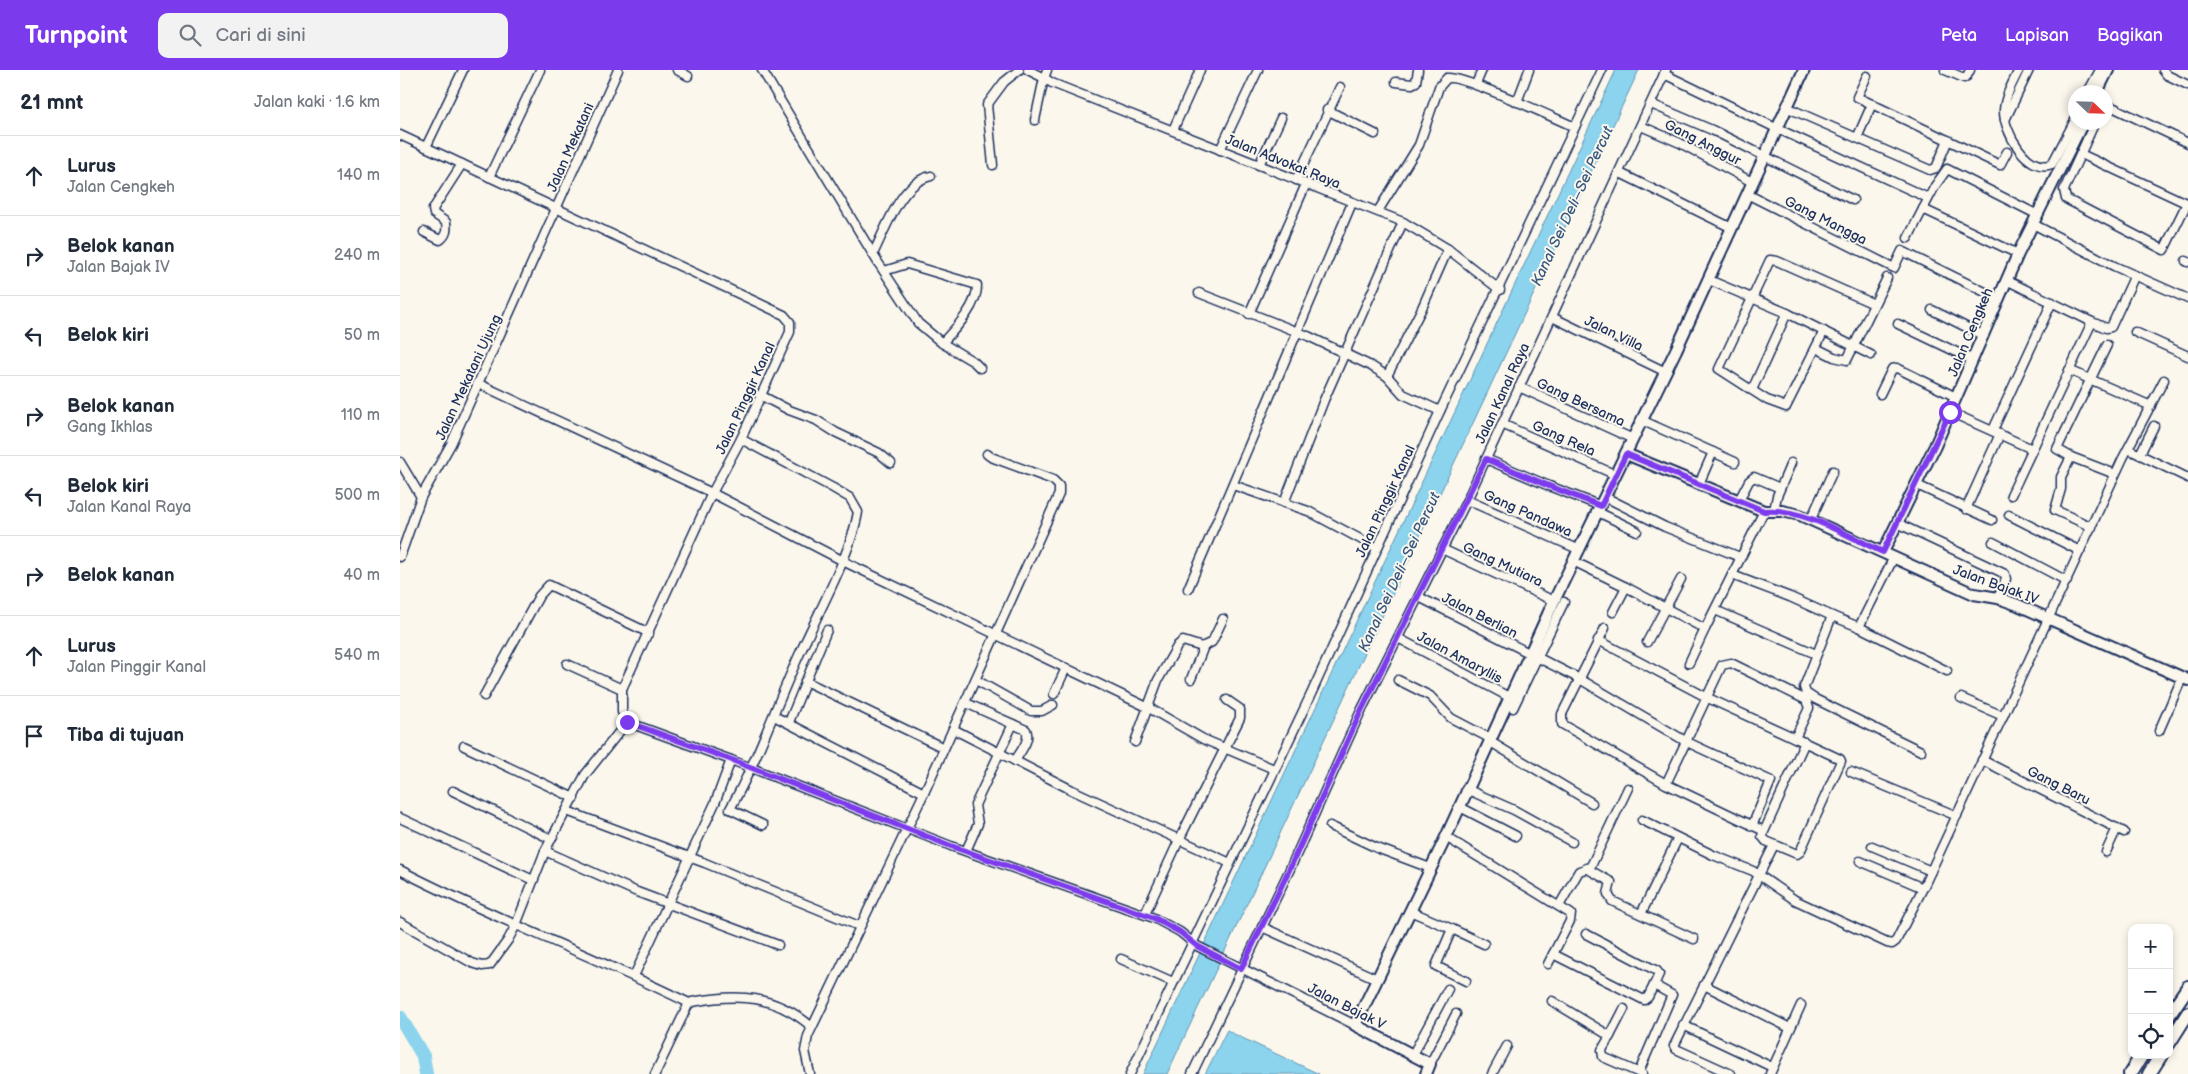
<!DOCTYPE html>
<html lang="id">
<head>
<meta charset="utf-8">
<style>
	:root { --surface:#fff; --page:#f2f2f3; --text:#1f2937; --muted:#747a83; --line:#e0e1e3; --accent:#7c3aed }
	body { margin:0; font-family:"Balsamiq Sans",sans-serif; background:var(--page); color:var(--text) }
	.controls { position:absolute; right:15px; bottom:15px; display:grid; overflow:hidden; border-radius:10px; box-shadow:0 2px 8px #0003 }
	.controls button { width:45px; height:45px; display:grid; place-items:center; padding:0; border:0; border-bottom:1px solid var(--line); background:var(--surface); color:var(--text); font:25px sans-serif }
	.compass { position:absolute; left:1668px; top:15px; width:45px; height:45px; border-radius:50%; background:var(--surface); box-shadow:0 2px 8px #0003; rotate:113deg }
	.stop { position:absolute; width:15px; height:15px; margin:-11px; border:4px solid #7c3aed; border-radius:50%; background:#fff }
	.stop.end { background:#7c3aed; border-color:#fff; box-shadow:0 1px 5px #0008 }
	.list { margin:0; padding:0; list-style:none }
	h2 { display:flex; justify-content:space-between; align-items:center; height:65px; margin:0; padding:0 20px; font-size:21px }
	h2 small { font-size:16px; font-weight:400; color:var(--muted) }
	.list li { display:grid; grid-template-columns:32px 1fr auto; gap:15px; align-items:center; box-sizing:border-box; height:80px; padding:0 20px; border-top:1px solid var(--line) }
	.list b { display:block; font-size:19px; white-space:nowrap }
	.list p { margin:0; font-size:16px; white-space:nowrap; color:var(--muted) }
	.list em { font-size:16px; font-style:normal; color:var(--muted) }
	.icon { flex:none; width:28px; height:28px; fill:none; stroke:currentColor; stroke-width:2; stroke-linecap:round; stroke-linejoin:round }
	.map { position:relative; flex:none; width:1788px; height:1004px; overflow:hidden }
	header { display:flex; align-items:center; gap:30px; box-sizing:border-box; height:70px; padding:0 25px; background:var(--accent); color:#fff }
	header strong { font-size:24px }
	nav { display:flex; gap:28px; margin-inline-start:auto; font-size:18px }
	.search { width:350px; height:45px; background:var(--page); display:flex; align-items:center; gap:12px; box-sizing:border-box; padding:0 18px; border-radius:10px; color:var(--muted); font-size:19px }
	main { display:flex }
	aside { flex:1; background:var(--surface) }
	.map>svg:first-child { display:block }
	.water { fill:#8cd4ed; stroke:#5f92b4 }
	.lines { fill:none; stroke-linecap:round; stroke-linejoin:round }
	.river { stroke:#8cd4ed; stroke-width:14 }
	.minor-casing { stroke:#1b2f5e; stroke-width:11 }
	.tertiary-casing { stroke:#1b2f5e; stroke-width:14 }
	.trunk-casing { stroke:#1b2f5e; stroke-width:16 }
	.minor { stroke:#fbf7ec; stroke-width:8 }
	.tertiary { stroke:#fbf7ec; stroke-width:10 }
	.trunk { stroke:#fbf7ec; stroke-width:12 }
	.route { stroke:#7c3aed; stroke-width:6 }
	.labels { text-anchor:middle; stroke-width:4; stroke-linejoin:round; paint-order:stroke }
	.street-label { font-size:14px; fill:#1b2f5e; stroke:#fbf7ec }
	.water-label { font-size:15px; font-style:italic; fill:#375882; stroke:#fbf7ec }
</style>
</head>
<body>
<header>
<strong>Turnpoint</strong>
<div class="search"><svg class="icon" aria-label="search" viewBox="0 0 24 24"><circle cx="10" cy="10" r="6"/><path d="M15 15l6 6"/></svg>Cari di sini</div>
<nav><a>Peta</a><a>Lapisan</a><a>Bagikan</a></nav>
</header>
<main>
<aside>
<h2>21 mnt<small>Jalan kaki · 1.6 km</small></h2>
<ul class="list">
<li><svg class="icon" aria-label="ahead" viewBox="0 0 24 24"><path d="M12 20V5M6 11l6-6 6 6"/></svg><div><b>Lurus</b><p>Jalan Cengkeh</p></div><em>140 m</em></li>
<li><svg class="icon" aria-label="right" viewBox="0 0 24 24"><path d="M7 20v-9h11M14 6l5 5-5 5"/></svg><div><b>Belok kanan</b><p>Jalan Bajak IV</p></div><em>240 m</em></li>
<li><svg class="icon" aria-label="left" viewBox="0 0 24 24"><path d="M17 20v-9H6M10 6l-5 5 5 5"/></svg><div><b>Belok kiri</b></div><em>50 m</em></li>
<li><svg class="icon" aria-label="right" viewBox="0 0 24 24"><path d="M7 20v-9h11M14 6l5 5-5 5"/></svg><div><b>Belok kanan</b><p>Gang Ikhlas</p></div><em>110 m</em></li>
<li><svg class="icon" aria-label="left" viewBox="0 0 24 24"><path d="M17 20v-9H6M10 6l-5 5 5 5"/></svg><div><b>Belok kiri</b><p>Jalan Kanal Raya</p></div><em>500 m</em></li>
<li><svg class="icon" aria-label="right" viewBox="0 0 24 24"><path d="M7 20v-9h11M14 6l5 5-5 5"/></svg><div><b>Belok kanan</b></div><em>40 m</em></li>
<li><svg class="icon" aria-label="ahead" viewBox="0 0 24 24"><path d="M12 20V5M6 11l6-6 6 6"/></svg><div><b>Lurus</b><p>Jalan Pinggir Kanal</p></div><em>540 m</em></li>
<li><svg class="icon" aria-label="arrive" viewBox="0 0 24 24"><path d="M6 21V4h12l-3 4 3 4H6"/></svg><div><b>Tiba di tujuan</b></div></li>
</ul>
</aside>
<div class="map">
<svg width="1788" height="1004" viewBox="0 0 1788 1004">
	<rect width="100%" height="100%" fill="#fbf7ec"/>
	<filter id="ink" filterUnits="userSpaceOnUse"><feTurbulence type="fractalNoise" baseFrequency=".02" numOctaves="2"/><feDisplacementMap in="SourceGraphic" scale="10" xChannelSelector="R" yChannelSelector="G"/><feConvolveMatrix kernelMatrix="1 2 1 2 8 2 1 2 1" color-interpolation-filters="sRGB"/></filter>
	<g filter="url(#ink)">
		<g class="water">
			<path d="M1216 0H1239L767 1004H743Z"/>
			<path d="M827 960 838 966 919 1004H805Z"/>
		</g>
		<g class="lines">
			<path class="river" d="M0 947 23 986 26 1004"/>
			<defs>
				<g id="minor">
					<path d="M277 0 288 6"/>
					<path d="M362 0 477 191 518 253 542 273 574 292 580 298"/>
					<path d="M628 0 644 8 635 50"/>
					<path d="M647 0 644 8 652 13 1003 152 1048 179 1100 220"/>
					<path d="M1545 0 1564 8 1567 6 1570 0"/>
					<path d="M1619 0C1613 12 1605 26 1604 40 1603 60 1627 104 1652 94L1676 48"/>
					<path d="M1763 0 1767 5 1788 15"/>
					<path d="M1264 4 1376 58 1528 128"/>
					<path d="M1467 6 1457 27 1600 95 1607 82"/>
					<path d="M996 12 1012 14 1016 12 1018 0"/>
					<path d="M1076 14 1082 0"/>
					<path d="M1688 22 1700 0"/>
					<path d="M1117 32 1129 0"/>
					<path d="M1251 34 1312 60 1453 130"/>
					<path d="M1706 34 1788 73"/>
					<path d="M1386 37 1530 100 1536 98 1548 70"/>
					<path d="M927 40 975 64"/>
					<path d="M1605 50 1629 0"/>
					<path d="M1695 52 1664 120 1666 129 1764 180 1787 133"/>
					<path d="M1241 56 1280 73 1352 112"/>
					<path d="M773 60 800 0"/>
					<path d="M0 65 384 245 390 252V262L341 369 312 423 222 619V642L227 652 331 690 551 776 754 848 780 862 797 876 955 955"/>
					<path d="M1457 68 1472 34"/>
					<path d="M26 77 63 0"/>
					<path d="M820 80 858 0"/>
					<path d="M1681 84 1788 134"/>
					<path d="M593 95 587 35 604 12 619 0"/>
					<path d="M859 95 881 48"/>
					<path d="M1220 103 1332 158"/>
					<path d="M89 107 140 0"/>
					<path d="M896 110 940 17"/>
					<path d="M1347 124 1494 198 1502 181 1599 229"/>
					<path d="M1523 139 1618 184"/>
					<path d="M978 141 1019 75 1039 17 1047 8C1062 5 1154 48 1175 57"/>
					<path d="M1633 154 1714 196 1788 229"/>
					<path d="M24 162 40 170C47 165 47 159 46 152L34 144 33 139 62 94"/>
					<path d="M1508 168 1535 116 1547 99 1638 145"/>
					<path d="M473 184C486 158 501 112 531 106"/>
					<path d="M1786 191 1788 192"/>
					<path d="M484 201 507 194 577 215C578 236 555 259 542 273"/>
					<path d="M1309 210 1387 243 1471 285"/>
					<path d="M1606 210 1692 252 1611 425"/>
					<path d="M799 223 908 266 971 296 987 306 1003 324 1040 341"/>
					<path d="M1532 240 1584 266"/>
					<path d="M849 244 906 114"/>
					<path d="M1152 247 1266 302"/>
					<path d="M1692 252 1706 258 1711 257 1735 205"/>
					<path d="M1498 254 1573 290"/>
					<path d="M1424 261 1386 337 1367 330 1319 299 1370 190 1377 191 1474 234"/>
					<path d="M1735 262 1788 286"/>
					<path d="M1707 275 1657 379 1671 387 1715 404"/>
					<path d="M1416 278 1434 287 1447 290 1487 208"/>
					<path d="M1669 300 1751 336"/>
					<path d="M987 306 1022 238 1048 179"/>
					<path d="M77 313 312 423 451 495 749 638 803 669 874 699"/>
					<path d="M1119 317 1233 369"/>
					<path d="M1352 320 1387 243"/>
					<path d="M1480 324 1492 299 1497 298 1556 327"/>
					<path d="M360 325 389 340 416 350 435 362 479 383 491 393"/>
					<path d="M1550 342 1632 379"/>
					<path d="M1241 350 1335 392"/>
					<path d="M1102 354 1216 405"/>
					<path d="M1593 360 1652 232"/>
					<path d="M341 369 433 418 450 428 458 442C451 484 418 543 400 583 376 635 358 689 330 739L363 755"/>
					<path d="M1728 379 1788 408"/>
					<path d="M1740 384 1754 356"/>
					<path d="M1671 387 1661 407V419L1655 440 1692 457"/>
					<path d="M1086 389 1149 416 1201 436"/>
					<path d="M0 392 21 427"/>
					<path d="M1299 414 1313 382"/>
					<path d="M833 415 908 441 977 478"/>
					<path d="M1517 415 1592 450"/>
					<path d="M1205 427 1265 457 1340 487"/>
					<path d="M1067 430 1180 480"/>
					<path d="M1339 430 1349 411 1354 407 1380 418"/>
					<path d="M884 433 924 330 1003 152"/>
					<path d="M1566 439 1600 364"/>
					<path d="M1374 440 1377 426 1391 393"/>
					<path d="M1198 442 1237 461"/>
					<path d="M1609 445 1680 481"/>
					<path d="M1411 449 1433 401"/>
					<path d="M1497 453 1605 504 1606 509 1598 528"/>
					<path d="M1593 472 1667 511"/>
					<path d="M1042 479 1154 531"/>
					<path d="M0 487 21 427 51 374 218 0"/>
					<path d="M1494 487 1459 557 1432 546 1404 617 1406 623 1415 629 1521 681"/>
					<path d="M1173 491 1226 517"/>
					<path d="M1332 505 1390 527 1432 546"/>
					<path d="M788 519 952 133"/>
					<path d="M1019 527 1178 608 1287 672 1371 711 1352 756"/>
					<path d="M1315 540 1416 584"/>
					<path d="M1213 542 1226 517 1305 559 1364 441"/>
					<path d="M1459 557 1547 601"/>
					<path d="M1205 558 1162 644V654L1266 714"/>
					<path d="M998 568 1109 627"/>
					<path d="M1198 570 1308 628 1395 668"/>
					<path d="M1247 572 1281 509"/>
					<path d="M1289 593 1305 559"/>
					<path d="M167 594 222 619"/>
					<path d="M791 609 804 576"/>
					<path d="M576 610 631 641H642L653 635"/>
					<path d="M998 610 1030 626 1051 648 1091 669"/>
					<path d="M405 611 544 678"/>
					<path d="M654 624 666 598"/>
					<path d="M84 626 139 526 149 515 249 563"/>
					<path d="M1561 628 1603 646"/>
					<path d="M566 633 626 660C631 670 620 682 615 691"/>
					<path d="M1113 638 1164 532"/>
					<path d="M374 646 524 723"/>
					<path d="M389 652 427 560"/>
					<path d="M553 659 672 720 830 793"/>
					<path d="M1759 661 1782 608"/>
					<path d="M1089 671 1192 733"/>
					<path d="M735 672 758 610 778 575 783 571 802 577 812 572 823 549"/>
					<path d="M64 676 174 728"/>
					<path d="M1582 690 1724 762"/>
					<path d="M1451 702 1557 746"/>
					<path d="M1066 719 1114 740 1172 772"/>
					<path d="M53 721 151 769"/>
					<path d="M1060 737 1116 766"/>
					<path d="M167 741 305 793 459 856"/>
					<path d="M0 748 133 810"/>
					<path d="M1242 750 1313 785 1353 801 1395 830 1487 873 1492 874 1496 871 1523 818 1723 388 1764 310"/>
					<path d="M930 756 977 778 1030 798"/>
					<path d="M1364 761 1266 714 1322 595 1331 593 1406 630 1409 638 1395 668 1440 689 1441 691 1400 782 1397 784 1366 771 1362 766 1405 672"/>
					<path d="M1046 767 1171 844 1170 851 1148 894"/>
					<path d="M1472 776 1531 801"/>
					<path d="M145 781 237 822 378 875"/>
					<path d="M566 781 578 754 575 735 613 654"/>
					<path d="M1706 782 1717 758"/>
					<path d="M1460 791 1523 818"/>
					<path d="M1186 798 1211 812 1208 824 1212 831 1294 869"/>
					<path d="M0 800C94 849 194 886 289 933"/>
					<path d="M1159 836 1179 801 1189 798 1192 794 1228 718"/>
					<path d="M1010 841 1052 859 1036 896 1066 911"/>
					<path d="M745 844 779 770 840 648V639L827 630"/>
					<path d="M1241 844 1278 768"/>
					<path d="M0 852 72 893 82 896 90 895 108 870 116 855 145 781 185 705 227 652"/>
					<path d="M862 857 977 909"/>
					<path d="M1052 859 1084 874"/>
					<path d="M1186 864 1257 901 1259 904 1254 915 1272 925 1239 1002"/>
					<path d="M1153 884 1244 930 1248 927 1254 915"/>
					<path d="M721 889 773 912"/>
					<path d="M234 906 315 733 331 690"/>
					<path d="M1304 915 1390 958"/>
					<path d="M1152 931 1210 966 1202 980 1203 987 1242 1004"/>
					<path d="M1283 955 1372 997"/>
					<path d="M1210 966 1224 939"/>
					<path d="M1013 984 1048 919"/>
					<path d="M1030 994 1056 944"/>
					<path d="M255 1004 288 935 292 932C339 923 375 925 412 957"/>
					<path d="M410 1004 405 981 408 966 524 723 659 424V416L653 410 591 387 587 384"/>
					<path d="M730 1004 912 622 1040 341 1202 0"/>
					<path d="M792 1004 889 801 960 643 1067 430 1266 0"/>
					<path d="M1092 1004 1107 976"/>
					<path d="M1331 1004 1276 979 1274 976 1373 777"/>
					<path d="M1370 1004 1401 935"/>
				</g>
				<g id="tertiary">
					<path d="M1697 22 1708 0"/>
					<path d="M1226 384 1364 441H1382L1400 445 1574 524 1598 528 1618 535 1788 610"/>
					<path d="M1483 482 1535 376 1618 184 1683 52"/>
					<path d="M1026 1004 1030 994 955 955 1046 767 1154 531 1276 280 1404 0"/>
				</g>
				<g id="trunk">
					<path d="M1769 945 1788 917"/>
					<path d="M1769 973 1788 943"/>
					<path d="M1730 1004 1742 985"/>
					<path d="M1749 1004 1761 985"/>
				</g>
			</defs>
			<use href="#minor" class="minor-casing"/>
			<use href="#tertiary" class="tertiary-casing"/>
			<use href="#trunk" class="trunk-casing"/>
			<use href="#minor" class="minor"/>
			<use href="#tertiary" class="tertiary"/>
			<use href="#trunk" class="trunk"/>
		</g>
	</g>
	<g class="lines" filter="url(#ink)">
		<path class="route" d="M227 652 332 690 551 776 754 848 780 862 797 876 841 899 889 800 960 643 1086 389 1149 416 1201 436 1226 384 1364 441C1402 437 1449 467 1483 482L1550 342"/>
	</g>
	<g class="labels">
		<g class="street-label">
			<text transform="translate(1303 72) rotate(27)" y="5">Gang Anggur</text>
			<text transform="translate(170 77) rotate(-66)" y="5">Jalan Mekatani</text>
			<text transform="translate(883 91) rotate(22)" y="5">Jalan Advokat Raya</text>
			<text transform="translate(1426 150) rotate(27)" y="5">Gang Mangga</text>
			<text transform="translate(1570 262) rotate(-67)" y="5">Jalan Cengkeh</text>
			<text transform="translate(1214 263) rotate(26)" y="5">Jalan Villa</text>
			<text transform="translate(68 307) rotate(-65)" y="5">Jalan Mekatani Ujung</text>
			<text transform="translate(1102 323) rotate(-65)" y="5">Jalan Kanal Raya</text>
			<text transform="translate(345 328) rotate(-65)" y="5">Jalan Pinggir Kanal</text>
			<text transform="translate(1181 332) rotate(25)" y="5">Gang Bersama</text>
			<text transform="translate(1164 368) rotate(24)" y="5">Gang Rela</text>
			<text transform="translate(985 431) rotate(-65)" y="5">Jalan Pinggir Kanal</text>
			<text transform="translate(1128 443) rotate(24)" y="5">Gang Pandawa</text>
			<text transform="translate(1103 494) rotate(25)" y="5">Gang Mutiara</text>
			<text transform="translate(1596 514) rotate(20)" y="5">Jalan Bajak IV</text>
			<text transform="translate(1080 545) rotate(27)" y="5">Jalan Berlian</text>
			<text transform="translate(1060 587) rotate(28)" y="5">Jalan Amaryllis</text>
			<text transform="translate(1659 715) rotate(27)" y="5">Gang Baru</text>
			<text transform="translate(947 936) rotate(27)" y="5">Jalan Bajak V</text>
		</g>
		<g class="water-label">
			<text transform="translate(1172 136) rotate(-65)" y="5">Kanal Sei Deli–Sei Percut</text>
			<text transform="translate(999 502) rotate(-65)" y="5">Kanal Sei Deli–Sei Percut</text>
		</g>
	</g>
</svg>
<div class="controls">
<button>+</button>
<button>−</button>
<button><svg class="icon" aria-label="locate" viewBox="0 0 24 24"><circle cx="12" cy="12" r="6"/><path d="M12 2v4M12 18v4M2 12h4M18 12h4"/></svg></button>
</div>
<svg class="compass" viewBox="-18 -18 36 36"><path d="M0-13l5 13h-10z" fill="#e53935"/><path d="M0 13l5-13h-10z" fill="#747a83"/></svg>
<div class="stop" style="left:1550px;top:342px"></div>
<div class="stop end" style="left:227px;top:652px"></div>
</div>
</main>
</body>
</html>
